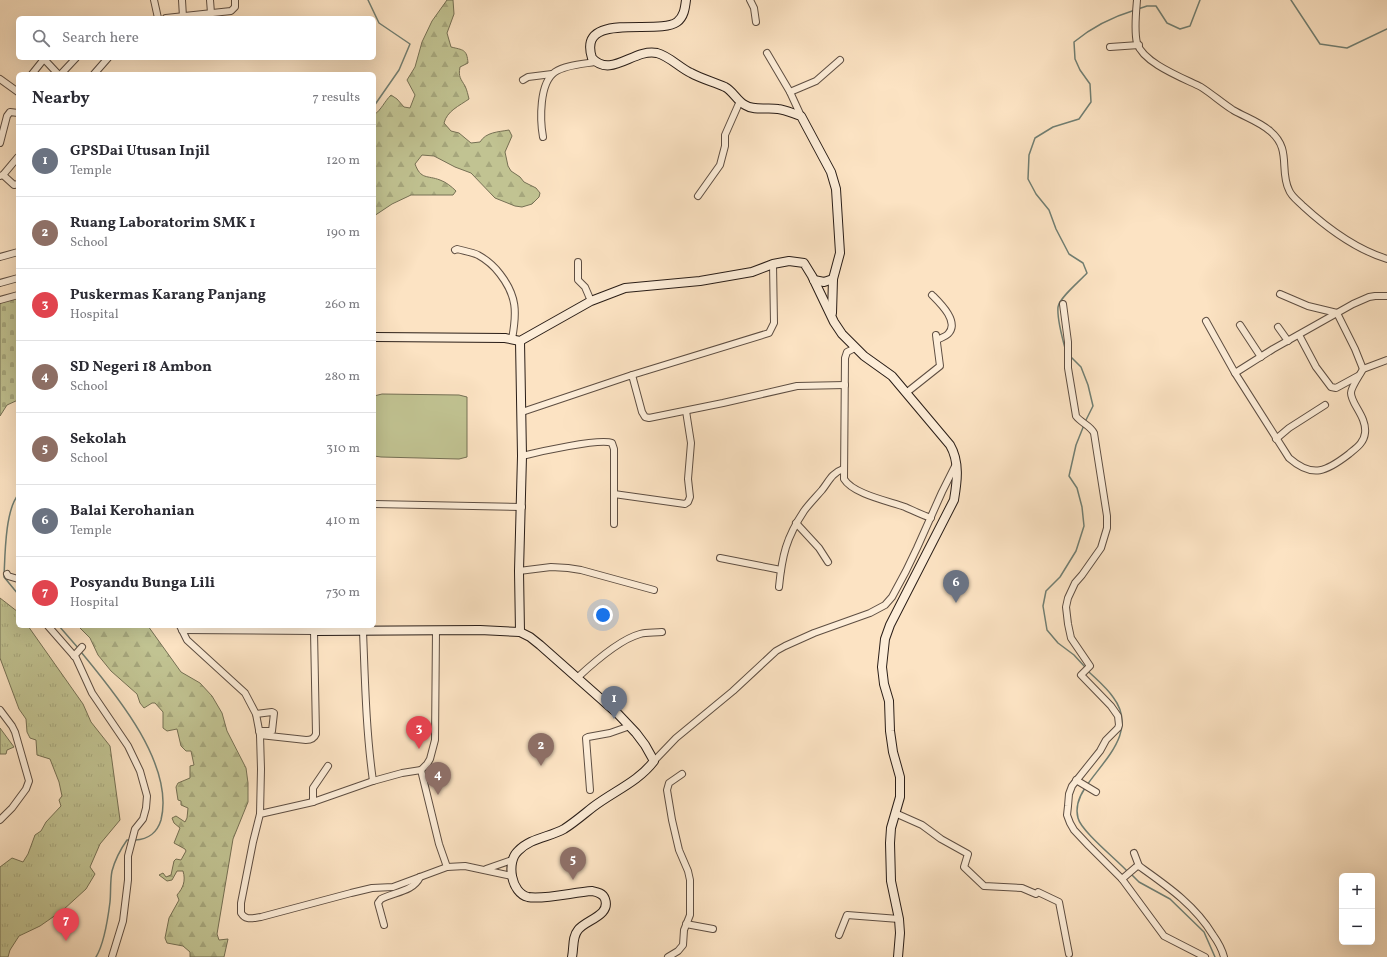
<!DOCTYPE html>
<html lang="en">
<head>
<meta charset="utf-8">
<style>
	:root { --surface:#fff; --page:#f7f7f7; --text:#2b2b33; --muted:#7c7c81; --line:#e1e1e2; --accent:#8f2418 }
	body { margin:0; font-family:Vollkorn,serif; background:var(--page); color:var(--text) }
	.controls { position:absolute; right:12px; bottom:12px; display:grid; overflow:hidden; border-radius:6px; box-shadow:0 4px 16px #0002 }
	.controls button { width:36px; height:36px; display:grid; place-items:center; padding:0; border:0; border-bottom:1px solid var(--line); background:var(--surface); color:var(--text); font:20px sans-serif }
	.you { position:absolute; left:603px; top:615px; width:14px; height:14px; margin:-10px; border:3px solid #fff; border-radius:50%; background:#1a73e8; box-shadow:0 0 0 6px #1a73e833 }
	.badge { display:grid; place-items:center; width:26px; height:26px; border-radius:50%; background:var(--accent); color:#fff; font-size:13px; font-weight:700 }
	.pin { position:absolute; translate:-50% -33px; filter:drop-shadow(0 1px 2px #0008) }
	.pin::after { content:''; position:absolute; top:21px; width:14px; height:12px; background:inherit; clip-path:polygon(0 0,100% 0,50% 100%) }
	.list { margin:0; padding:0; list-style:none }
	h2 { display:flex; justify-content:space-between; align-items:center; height:52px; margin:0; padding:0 16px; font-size:17px }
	h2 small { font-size:13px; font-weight:400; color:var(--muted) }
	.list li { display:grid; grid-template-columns:26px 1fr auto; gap:12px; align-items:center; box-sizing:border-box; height:72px; padding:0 16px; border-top:1px solid var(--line) }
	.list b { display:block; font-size:15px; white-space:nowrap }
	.list p { margin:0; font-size:13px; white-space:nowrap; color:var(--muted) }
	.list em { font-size:13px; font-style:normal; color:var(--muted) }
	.icon { flex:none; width:22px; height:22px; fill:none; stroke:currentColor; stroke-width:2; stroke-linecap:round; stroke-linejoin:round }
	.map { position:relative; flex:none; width:1387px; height:957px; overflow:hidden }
	.search { position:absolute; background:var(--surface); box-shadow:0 4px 16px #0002; left:16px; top:16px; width:360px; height:44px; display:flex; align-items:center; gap:10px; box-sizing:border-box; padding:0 14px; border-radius:6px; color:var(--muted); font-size:15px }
	.panel { position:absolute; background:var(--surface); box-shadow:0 4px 16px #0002; left:16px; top:72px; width:360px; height:556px; border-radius:6px }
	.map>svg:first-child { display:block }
	.grass { fill:url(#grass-tufts); stroke:#757054 }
	.forest { fill:url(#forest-firs); stroke:#757054 }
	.cemetery { fill:url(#cemetery-stones); stroke:#757054 }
	.garden { fill:#c1c392; stroke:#757054 }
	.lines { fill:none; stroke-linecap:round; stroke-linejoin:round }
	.stream { stroke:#707e72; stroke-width:1.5 }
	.street-casing { stroke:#5e4e42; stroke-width:8 }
	.secondary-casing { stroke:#291d17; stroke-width:10 }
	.street { stroke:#fdedd8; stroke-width:6 }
	.secondary { stroke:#fdedd8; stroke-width:8 }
</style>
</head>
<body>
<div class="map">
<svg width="1387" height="957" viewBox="0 0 1387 957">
	<defs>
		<pattern id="grass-tufts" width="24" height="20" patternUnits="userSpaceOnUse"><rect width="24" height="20" fill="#c1c392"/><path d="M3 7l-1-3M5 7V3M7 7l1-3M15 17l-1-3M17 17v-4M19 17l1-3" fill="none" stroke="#a6a77d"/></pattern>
		<pattern id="forest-firs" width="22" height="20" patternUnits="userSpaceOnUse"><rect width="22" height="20" fill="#c1c392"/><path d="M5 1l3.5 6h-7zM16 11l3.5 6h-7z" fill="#a6a77d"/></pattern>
		<pattern id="cemetery-stones" width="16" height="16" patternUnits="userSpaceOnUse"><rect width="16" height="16" fill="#c1c392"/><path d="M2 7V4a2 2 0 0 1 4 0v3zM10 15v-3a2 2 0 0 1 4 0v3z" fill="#a6a77d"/></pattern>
	</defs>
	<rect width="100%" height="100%" fill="#fce3c3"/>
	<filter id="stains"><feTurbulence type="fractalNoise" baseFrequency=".005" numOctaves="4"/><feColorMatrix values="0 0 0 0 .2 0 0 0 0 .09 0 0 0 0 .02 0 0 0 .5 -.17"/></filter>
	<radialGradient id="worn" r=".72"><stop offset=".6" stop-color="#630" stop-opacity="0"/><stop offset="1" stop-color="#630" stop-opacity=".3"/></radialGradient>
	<g class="grass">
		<path d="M0 598 18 612V626H28L83 704 91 722 110 746 120 820 100 844 90 867 95 874 86 889 63 910 40 926 19 936 10 950 8 957H0V867L12 858 23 862 28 854 35 835 41 831 46 822 61 806 59 800 62 796 59 782 50 759 37 755 36 740 30 738 27 732 26 719 19 709 0 658Z"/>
		<path d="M0 728 14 747 7 750 6 754H0Z"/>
	</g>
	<g class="forest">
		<path d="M447 0H453L454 14 447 33 451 47C463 50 467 49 468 63L460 67C458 77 461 79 465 86 467 90 468 95 469 99 459 106 447 111 444 123L451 131 459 133 471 143 480 142C486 132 498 132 509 130L512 136 505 152 508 166 511 171 520 177 524 182 536 188 540 193 539 197 532 204 522 207 515 206 495 198 471 173 455 167 434 156 422 155 415 164C421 180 427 175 440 180 446 182 452 187 456 191L453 195H411L392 204 374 216V115C382 109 384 102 391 95L397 99 404 107 410 108 415 95 407 80 415 67 422 42 432 21Z"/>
		<path d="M78 626H148L181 672 200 683 212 696 222 713 227 731 246 768 248 783V802L233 839 217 934 219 940 228 939 224 957H190V952L183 946 167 943 165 938 169 918 179 900 177 895C183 888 186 881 183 871H177L172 880 167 881 159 875 163 873 166 877 171 875 174 861 176 859 181 860 186 851 185 849 174 843 180 828 174 823 172 818 176 816 185 822 187 818 188 808 181 805V801L178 800 176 787 178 783 190 778V766L194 765 191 751H186L181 746 177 729 167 731 163 728V712L155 703H152L144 708 140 703 137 694 111 671 98 655 90 638Z"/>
	</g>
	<path class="cemetery" d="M18 296V400L7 405 0 416V301Z"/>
	<path class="garden" d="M382 394 459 395 467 397V457L459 459 381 457 374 456V396Z"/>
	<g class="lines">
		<g class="stream">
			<path d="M368 0 379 23 410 44 399 70 374 106"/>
			<path d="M1291 0 1320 44 1347 48 1387 29"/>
			<path d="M1138 9 1147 6H1156L1167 23 1180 29 1190 26 1200 0"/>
			<path d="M1065 348C1062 337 1057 317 1058 307 1059 298 1080 281 1087 273L1083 263 1069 254 1056 229 1049 210 1036 194 1028 179 1029 155 1035 138 1053 127 1079 119 1091 102 1090 84 1080 70 1075 59 1074 42C1092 27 1112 17 1135 10"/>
			<path d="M1070 356 1081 367 1088 385 1093 406 1085 422"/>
			<path d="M1084 425 1076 445 1069 476 1077 488 1082 507 1084 526 1076 551 1060 577 1046 591 1043 606 1047 630 1058 643 1074 655 1085 667"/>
			<path d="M18 495C5 511 5 556 4 577L18 594"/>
			<path d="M59 626 79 649"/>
			<path d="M81 652C114 692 175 764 161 820 157 833 149 839 135 840"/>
			<path d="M1087 785C1106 758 1138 730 1113 697 1106 687 1096 679 1087 670"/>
			<path d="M1085 788C1079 797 1075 807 1078 818 1081 831 1117 860 1127 871"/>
			<path d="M1130 873 1139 882 1170 899 1204 932 1215 957"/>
			<path d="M96 957C104 944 108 918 110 902 111 892 110 881 112 871 115 860 120 850 127 840H131"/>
		</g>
		<defs>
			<g id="street">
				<path d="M154 0 158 18"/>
				<path d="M182 0 183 17"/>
				<path d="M210 0 211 13"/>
				<path d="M750 0 754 8 756 22"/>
				<path d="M1137 0C1136 12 1134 31 1137 43 1143 63 1183 78 1201 87 1212 94 1222 103 1233 110 1245 117 1260 122 1270 131 1292 149 1279 170 1289 190 1291 196 1298 201 1303 206 1327 228 1355 249 1387 259"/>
				<path d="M166 18 231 11 235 7V0"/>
				<path d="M1110 47 1139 45"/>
				<path d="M767 53 790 92 801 116"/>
				<path d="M32 74 44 59 58 74"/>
				<path d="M61 74 76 58"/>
				<path d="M94 74 108 58"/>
				<path d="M0 79 18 92"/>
				<path d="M523 80 528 77 552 74"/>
				<path d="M790 92 816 81 840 60"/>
				<path d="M543 137C540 120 539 83 555 72 565 65 583 64 595 62"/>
				<path d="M0 143 7 116 10 112 18 113"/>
				<path d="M3 175 14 185 18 184"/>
				<path d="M0 176 3 175 18 157"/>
				<path d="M698 196 720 165 725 146V135L740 101"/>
				<path d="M455 250 457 249C464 251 472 252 478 255 487 260 494 266 500 274 517 296 517 312 512 339"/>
				<path d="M0 257 18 252"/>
				<path d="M578 262V280L585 287 591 301"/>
				<path d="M0 283 18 278"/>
				<path d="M1280 294 1308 306 1337 313 1355 349 1363 369"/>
				<path d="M932 295C940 303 960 322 948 334 945 337 940 338 937 340"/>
				<path d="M0 300 18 295"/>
				<path d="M1063 304 1068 342V368L1076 416C1081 423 1090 425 1094 433L1107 516V528L1101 548 1082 575 1075 583 1068 598 1066 607 1068 624 1071 638 1090 666 1081 675 1111 706 1118 716 1119 725 1118 728 1106 740 1100 751 1072 786 1069 794 1068 806 1067 815 1070 823 1074 830 1089 846 1122 879 1164 936 1205 957"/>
				<path d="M1206 321 1235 373 1289 458C1313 479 1327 471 1349 454 1356 448 1364 443 1365 433 1367 417 1351 404 1351 393 1351 387 1360 375 1363 369L1387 360"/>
				<path d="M1240 325 1261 357"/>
				<path d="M1278 327 1288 341"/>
				<path d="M1299 335 1316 367 1331 387 1336 388 1358 376"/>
				<path d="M855 348 847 352 845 358 844 479C853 494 888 501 905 507 914 511 922 515 931 518"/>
				<path d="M1235 373 1273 349 1353 304 1369 297 1375 296H1387"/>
				<path d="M632 375 769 333 774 323 773 264"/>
				<path d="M906 393 940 366 936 335"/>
				<path d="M522 412 632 375 642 412 645 417 649 418 723 403 797 386 845 385"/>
				<path d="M1276 439 1289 428 1325 405"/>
				<path d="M522 456C538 452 600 438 612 443L614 449V524"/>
				<path d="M614 494 685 504 688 502 690 497 688 479 691 443 686 411"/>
				<path d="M374 504 522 507"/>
				<path d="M796 523 819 548 828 562"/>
				<path d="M720 558 781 570"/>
				<path d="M519 571 551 567 568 568 581 570 654 590"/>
				<path d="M7 574 8 576 18 579"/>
				<path d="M779 587C782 556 786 538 804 511 809 504 816 497 822 490 829 481 832 473 843 469"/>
				<path d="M48 626 76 658 92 693 128 746 140 771 147 796 146 808 143 819 135 829 128 856V880L123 921 112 957"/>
				<path d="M180 626 187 640 245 693 256 714 260 735 261 769 260 814"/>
				<path d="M182 630 314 631 316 734C314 739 311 740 306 740L260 735"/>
				<path d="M436 630 435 740 430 759 427 764 421 770 402 773 373 781 313 802 260 814 253 842 241 903V913C246 921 252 918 261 917L351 893 372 888 393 887 447 867 465 866 512 876"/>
				<path d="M363 631C365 681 366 731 373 781"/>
				<path d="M74 656 82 647"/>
				<path d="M577 678C592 664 621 639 640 634 647 632 655 633 662 632"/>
				<path d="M0 710 12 726 15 732 29 781 26 789 12 808 0 820"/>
				<path d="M256 714 272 712 274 713 272 731H259"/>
				<path d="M654 761 676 738 733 691 776 651 785 646 814 633 870 613 885 605 892 597 906 571 917 548 942 492 956 464"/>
				<path d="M421 770 439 844 447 867"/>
				<path d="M1076 780 1096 792"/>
				<path d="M590 790 586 738 588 737 610 733 630 726"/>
				<path d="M313 802V788L328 766"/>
				<path d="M895 813 922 825 941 839 968 854 964 867 984 886 1022 888 1036 894 1038 892 1059 902 1069 954"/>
				<path d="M1134 853 1139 866"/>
				<path d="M486 869 512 860"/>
				<path d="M1122 879 1136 867 1139 866C1167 886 1195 905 1213 935 1218 942 1222 949 1224 957"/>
				<path d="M686 924 713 929"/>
				<path d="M384 925 378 903 381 899C394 892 413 892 420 877"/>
				<path d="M839 935 847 915 899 919"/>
				<path d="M668 957 678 951 683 945 684 930 690 915V880L688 871 679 850 672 820 667 790 669 783 682 774"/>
			</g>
			<g id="secondary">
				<path d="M686 0C685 8 684 17 677 22 658 36 577 10 592 58 611 79 634 48 657 53 669 56 680 68 691 73 702 79 714 82 725 87 733 91 737 101 745 105 754 111 768 107 778 109 786 110 794 114 801 116L831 172 836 189 840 253 833 279 832 313"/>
				<path d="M814 280 824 282 833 279"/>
				<path d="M374 337 505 338 520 341 591 301 625 288 700 281 752 272 773 264 789 261 804 263 812 276 834 322 842 334 864 356 892 376 950 445C960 462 957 482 954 500L890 625 885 639 882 667 884 684 889 701 890 731 893 752 900 777V797L891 828 890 843 891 881 899 919 900 933 898 957"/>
				<path d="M520 341 522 456 519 571 520 632"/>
				<path d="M314 626V631L480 630 520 632 530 637 540 645 618 714 636 733 645 745 654 761C638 782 614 791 593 807 584 814 575 822 564 829 550 837 530 838 518 851 506 862 511 893 528 897 543 900 575 892 592 891 597 892 603 893 605 899 611 916 585 920 578 930 572 937 574 948 572 957"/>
			</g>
		</defs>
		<use href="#street" class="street-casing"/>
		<use href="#secondary" class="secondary-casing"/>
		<use href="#street" class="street"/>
		<use href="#secondary" class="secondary"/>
	</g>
	<rect width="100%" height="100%" filter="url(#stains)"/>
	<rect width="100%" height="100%" fill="url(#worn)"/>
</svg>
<div class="controls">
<button>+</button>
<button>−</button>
</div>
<div class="you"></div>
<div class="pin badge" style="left:614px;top:719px;background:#6b7280">1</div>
<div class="pin badge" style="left:541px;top:766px;background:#8d6e63">2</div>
<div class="pin badge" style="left:419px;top:749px;background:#e0444e">3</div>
<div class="pin badge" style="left:438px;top:795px;background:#8d6e63">4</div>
<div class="pin badge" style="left:573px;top:880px;background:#8d6e63">5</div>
<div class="pin badge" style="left:956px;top:603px;background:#6b7280">6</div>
<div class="pin badge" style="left:66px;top:941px;background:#e0444e">7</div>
<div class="search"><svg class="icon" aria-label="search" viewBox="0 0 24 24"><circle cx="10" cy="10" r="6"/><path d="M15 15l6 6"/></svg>Search here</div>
<section class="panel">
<h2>Nearby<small>7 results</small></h2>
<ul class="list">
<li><span class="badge" style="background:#6b7280">1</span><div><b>GPSDai Utusan Injil</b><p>Temple</p></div><em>120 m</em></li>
<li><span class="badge" style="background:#8d6e63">2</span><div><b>Ruang Laboratorim SMK 1</b><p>School</p></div><em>190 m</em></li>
<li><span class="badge" style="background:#e0444e">3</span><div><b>Puskermas Karang Panjang</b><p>Hospital</p></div><em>260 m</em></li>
<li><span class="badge" style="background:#8d6e63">4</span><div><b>SD Negeri 18 Ambon</b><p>School</p></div><em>280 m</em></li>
<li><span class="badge" style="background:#8d6e63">5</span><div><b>Sekolah</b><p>School</p></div><em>310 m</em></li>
<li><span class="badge" style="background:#6b7280">6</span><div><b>Balai Kerohanian</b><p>Temple</p></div><em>410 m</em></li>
<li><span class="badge" style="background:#e0444e">7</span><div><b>Posyandu Bunga Lili</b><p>Hospital</p></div><em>730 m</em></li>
</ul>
</section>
</div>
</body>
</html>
